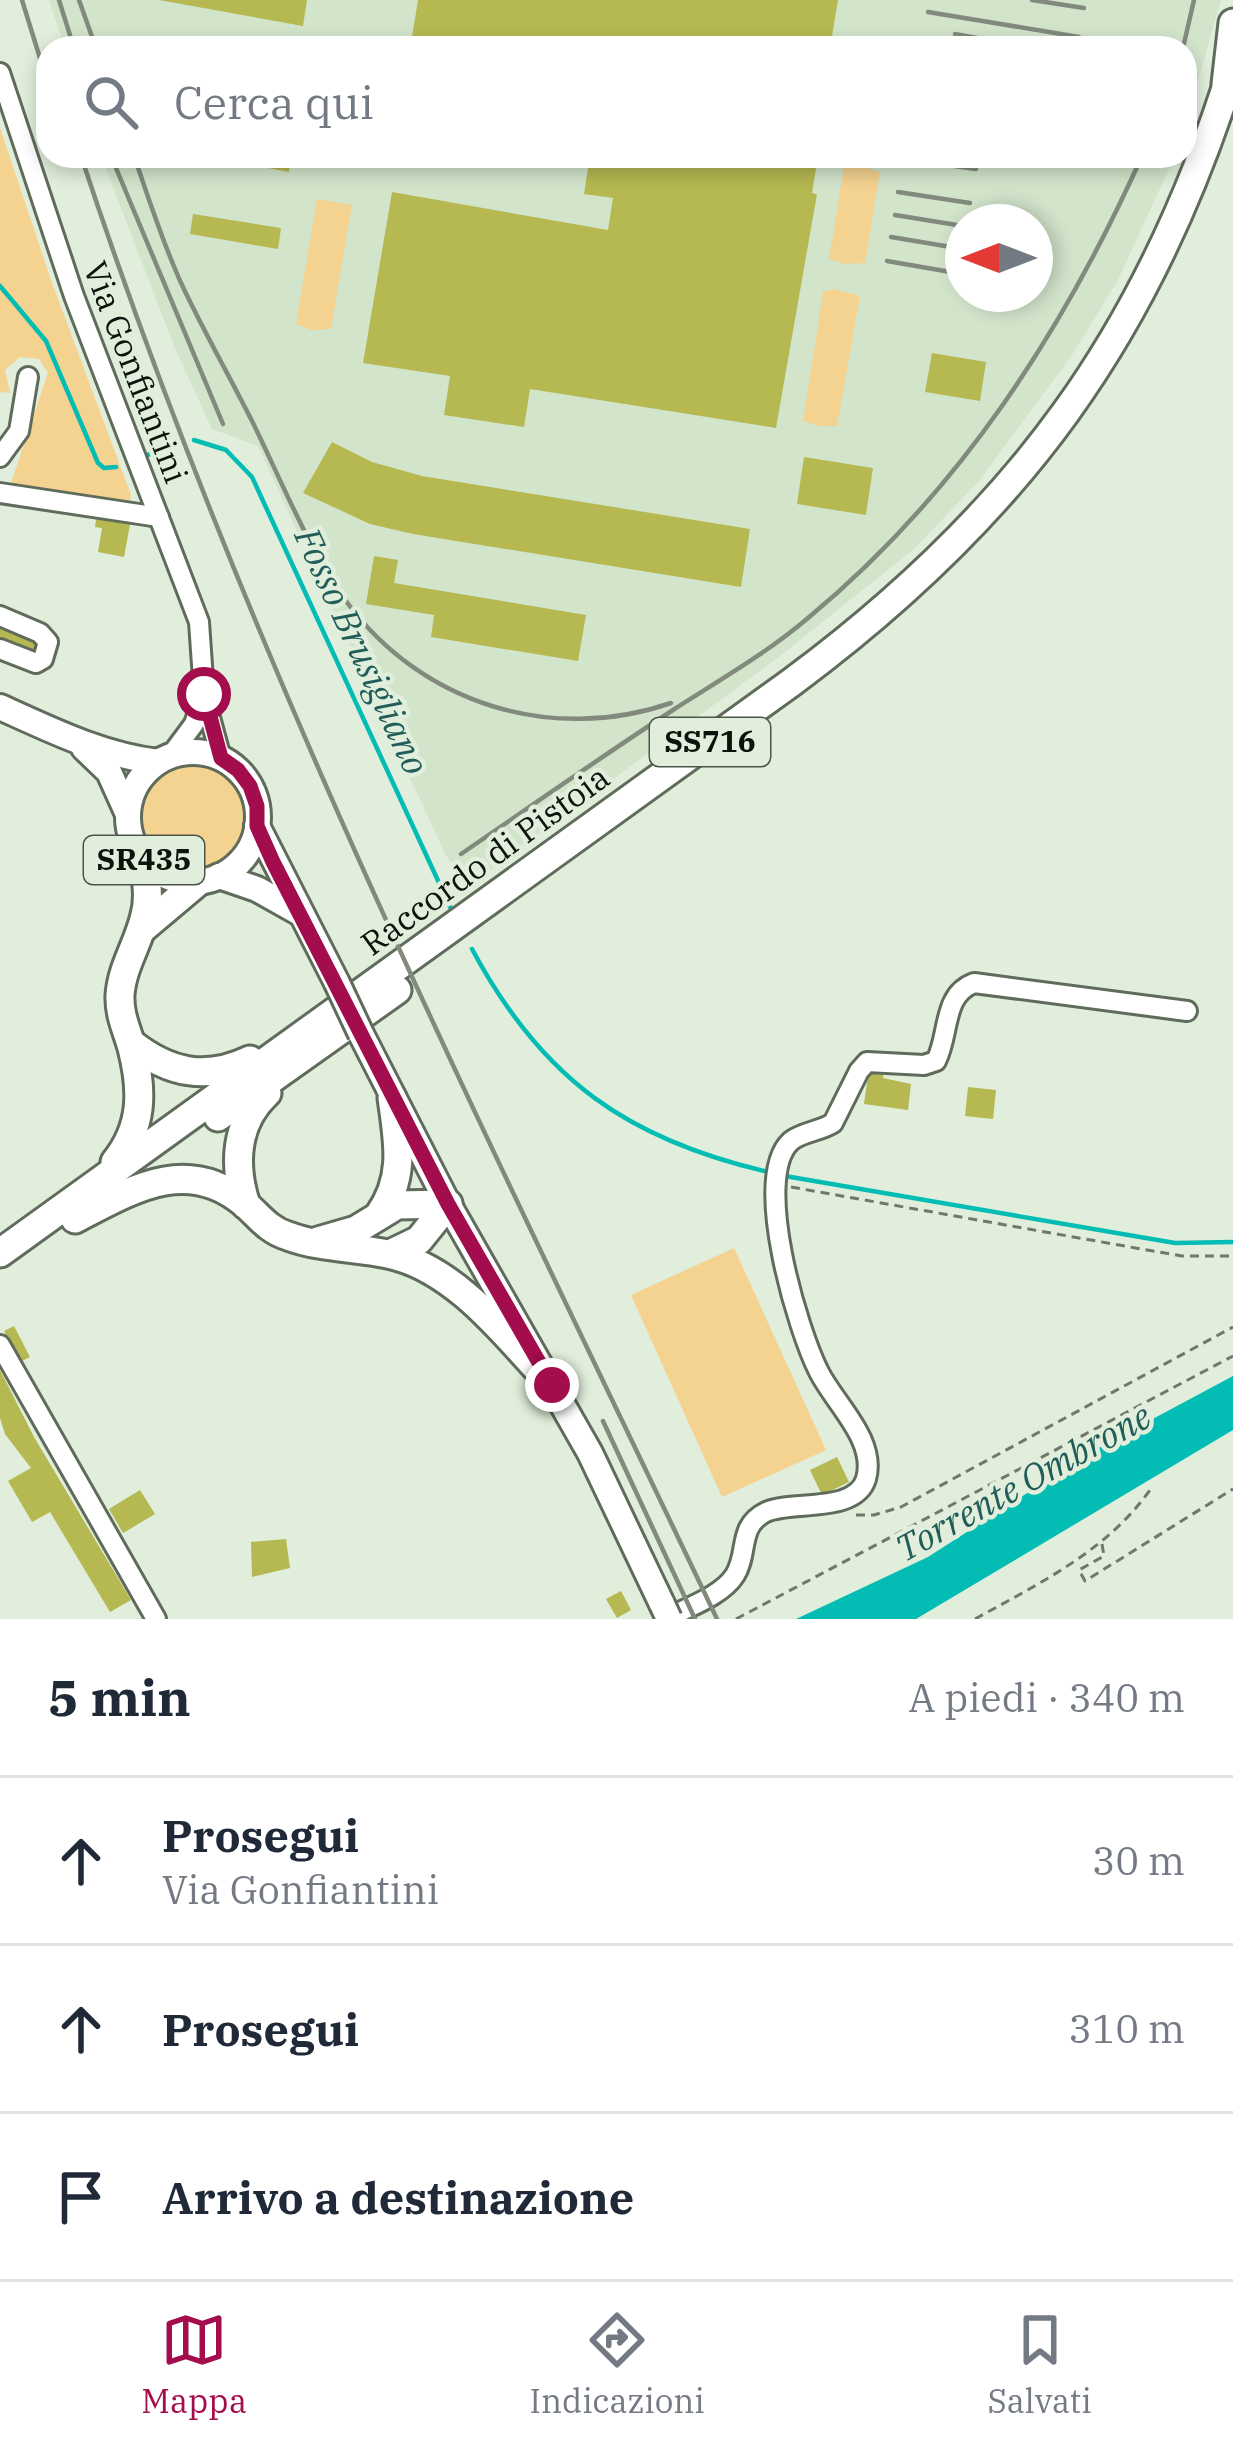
<!DOCTYPE html>
<html lang="it">
<head>
<meta charset="utf-8">
<style>
	:root { --surface:#fff; --page:#f2f2f3; --text:#1f2937; --muted:#747a83; --line:#e0e1e3; --accent:#a30d4d }
	body { margin:0; font-family:"IBM Plex Serif",serif; background:var(--page); color:var(--text) }
	.compass { position:absolute; left:945px; top:204px; width:108px; height:108px; border-radius:50%; background:var(--surface); box-shadow:0 6px 18px #0003; rotate:270deg }
	.stop { position:absolute; width:36px; height:36px; margin:-27px; border:9px solid #a30d4d; border-radius:50%; background:#fff }
	.stop.end { background:#a30d4d; border-color:#fff; box-shadow:0 3px 12px #0008 }
	.list { margin:0; padding:0; list-style:none }
	h2 { display:flex; justify-content:space-between; align-items:center; height:156px; margin:0; padding:0 48px; font-size:51px }
	h2 small { font-size:39px; font-weight:400; color:var(--muted) }
	.list li { display:grid; grid-template-columns:78px 1fr auto; gap:36px; align-items:center; box-sizing:border-box; height:168px; padding:0 48px; border-top:3px solid var(--line) }
	.list b { display:block; font-size:45px; white-space:nowrap }
	.list p { margin:0; font-size:39px; white-space:nowrap; color:var(--muted) }
	.list em { font-size:39px; font-style:normal; color:var(--muted) }
	.icon { flex:none; width:66px; height:66px; fill:none; stroke:currentColor; stroke-width:2; stroke-linecap:round; stroke-linejoin:round }
	.map { position:relative; flex:none; width:1233px; height:1619px; overflow:hidden }
	.search { position:absolute; background:var(--surface); box-shadow:0 6px 18px #0003; left:36px; right:36px; top:36px; height:132px; display:flex; align-items:center; gap:30px; box-sizing:border-box; padding:0 42px; border-radius:36px; color:var(--muted); font-size:45px }
	.sheet { height:660px; background:var(--surface) }
	nav { display:flex; justify-content:space-around; align-items:center; box-sizing:border-box; height:168px; border-top:3px solid var(--line); background:var(--surface); font-size:33px; color:var(--muted) }
	nav a { display:grid; justify-items:center; gap:6px }
	nav .on { color:var(--accent) }
	.map>svg:first-child { display:block }
	.built { fill:#d2e5cb; fill-rule:evenodd }
	.green { fill:#f4d290 }
	.water { fill:#03bdb4 }
	.lines { fill:none; stroke-linecap:round; stroke-linejoin:round }
	.stream { stroke:#03bdb4; stroke-width:4.5 }
	.building { fill:#b6b852 }
	.minor-casing { stroke:#606c5b; stroke-width:24 }
	.major-casing { stroke:#606c5b; stroke-width:30 }
	.highway-casing { stroke:#606c5b; stroke-width:33 }
	.path { stroke:#70786c; stroke-width:3; stroke-dasharray:9 6; stroke-linecap:butt }
	.minor { stroke:#fff; stroke-width:18 }
	.major { stroke:#fff; stroke-width:24 }
	.highway { stroke:#fff; stroke-width:27 }
	.rail { stroke:#818a7d; stroke-width:4.5 }
	.major-bridge-casing { stroke:#606c5b; stroke-width:30; stroke-linecap:butt }
	.major-bridge { stroke:#fff; stroke-width:24 }
	.route { stroke:#a30d4d; stroke-width:15 }
	.labels { text-anchor:middle; stroke-width:9; stroke-linejoin:round; paint-order:stroke }
	.shield { fill:#e0eedb; stroke:#4d544a; stroke-width:3 }
	.shield-label { font-size:30px; font-weight:bold; fill:#0e120c }
	.street-label { font-size:33px; fill:#0e120c; stroke:#e0eedb }
	.water-label { font-size:36px; font-style:italic; fill:#215d59; stroke:#e0eedb }
</style>
</head>
<body>
<div class="map">
<svg width="1233" height="1619" viewBox="0 0 1233 1619">
	<rect width="100%" height="100%" fill="#e0eedb"/>
	<g class="built">
		<path d="M49 0H1221L1185 125V48H65Z"/>
		<path d="M101 156H1175L1118 280 1072 355 979 481 914 549 780 656 475 881 464 879 445 854 258 446 212 429 174 346ZM963 222H1035V294H963Z"/>
	</g>
	<g class="green">
		<path d="M0 128 51 280 131 495 130 500 84 499 10 486 48 373 39 359 20 357 5 370 10 393 0 392Z"/>
		<path d="M858 165 880 172 865 263 845 264 829 259 844 167Z"/>
		<path d="M317 199 352 205 331 329 311 330 296 324Z"/>
		<path d="M833 289 860 296 837 426H818L803 421 823 292Z"/>
		<circle cx="193" cy="816" r="52"/>
		<path d="M734 1248 826 1450 722 1497 631 1295Z"/>
	</g>
	<path class="water" d="M1233 1376V1430L916 1619H796L928 1557 1091 1452Z"/>
	<g class="lines">
		<g class="stream">
			<path d="M0 286 46 341 98 463 104 468 116 467"/>
			<path d="M194 440 226 450 252 477 452 911"/>
			<path d="M147 455 157 452"/>
			<path d="M472 949C542 1080 629 1141 773 1173"/>
			<path d="M785 1176 1175 1243 1233 1242"/>
		</g>
	</g>
	<g class="building">
		<path d="M159 0H307L303 26Z"/>
		<path d="M418 0H838L830 48H440L411 43Z"/>
		<path d="M207 156H291L289 172Z"/>
		<path d="M590 156H818L812 193 817 194 776 428 530 389 524 427 444 415 450 376 363 363 392 192 608 230 613 198 584 194Z"/>
		<path d="M193 214 281 228 278 249 190 234Z"/>
		<path d="M932 353 986 362 980 401 925 392Z"/>
		<path d="M332 442 372 462 422 476 750 529 741 587 413 534 370 524 303 493Z"/>
		<path d="M804 457 873 468 866 515 797 504Z"/>
		<path d="M97 513 131 519 124 557 98 552 102 528 95 527Z"/>
		<path d="M374 556 398 560 394 583 586 615 578 661 431 637 434 615 366 604Z"/>
		<path d="M0 624 38 642 31 656 0 642Z"/>
		<path d="M869 1069 884 1071 883 1078 911 1084 908 1110 864 1104Z"/>
		<path d="M968 1087 996 1090 993 1119 965 1116Z"/>
		<path d="M14 1326 30 1357 20 1362 4 1331Z"/>
		<path d="M0 1370 34 1437 131 1600 110 1612 50 1512 32 1522 8 1481 31 1468 5 1434 0 1418Z"/>
		<path d="M837 1457 849 1482 822 1495 810 1470Z"/>
		<path d="M140 1490 155 1514 123 1533 109 1509Z"/>
		<path d="M286 1539 290 1568 252 1577 251 1542Z"/>
		<path d="M621 1591 631 1610 617 1618 606 1599Z"/>
	</g>
	<g class="lines">
		<defs>
			<g id="minor">
				<path d="M0 73 74 296 199 622 204 694 194 724 171 755"/>
				<path d="M0 457 19 431 28 377"/>
				<path d="M0 493 159 517"/>
				<path d="M0 616 40 633 48 642 43 659 36 663 0 649"/>
				<path d="M205 699 221 758"/>
				<path d="M0 1345 156 1619"/>
				<path d="M665 1619C686 1608 722 1596 735 1575 749 1553 737 1526 766 1512 792 1500 855 1514 866 1479 877 1440 835 1404 819 1372 798 1331 751 1177 791 1141 802 1132 821 1131 833 1123L859 1071 867 1062 924 1065 936 1061C950 1034 942 995 974 983L1187 1011"/>
			</g>
			<g id="major">
				<path d="M0 707C51 730 101 755 158 762"/>
				<path d="M84 748 109 772 127 812"/>
				<circle cx="193" cy="817" r="65"/>
				<path d="M257 826 337 983"/>
				<path d="M219 876 257 889 298 912"/>
				<path d="M361 1034 448 1204 590 1453 662 1604"/>
			</g>
			<g id="highway">
				<path d="M1226 84 1233 23"/>
				<path d="M141 930 198 882"/>
				<path d="M132 1044C169 1073 206 1081 250 1060"/>
				<path d="M218 1117 397 990"/>
				<path d="M115 1162C143 1127 143 1091 132 1048 127 1030 119 1015 120 995 122 966 139 943 145 915 150 897 146 878 144 860"/>
				<path d="M246 1205C233 1165 235 1123 267 1093"/>
				<path d="M379 1215C406 1177 398 1141 392 1098"/>
				<path d="M75 1219C131 1190 187 1155 244 1203 259 1216 268 1230 288 1236 320 1248 354 1247 388 1254 456 1268 507 1337 552 1385"/>
				<path d="M318 1241 356 1230 397 1205 448 1204"/>
				<path d="M0 1253 792 682C1017 515 1150 335 1233 66"/>
				<path d="M390 1254 419 1240 448 1204"/>
			</g>
		</defs>
		<use href="#minor" class="minor-casing"/>
		<use href="#major" class="major-casing"/>
		<use href="#highway" class="highway-casing"/>
		<g class="path">
			<path d="M791 1187 1147 1250 1182 1256H1233"/>
			<path d="M856 1515H874L901 1507 1233 1327"/>
			<path d="M1102 1544 1104 1556 1079 1570 1085 1581 1233 1489"/>
			<path d="M736 1619 1233 1356"/>
			<path d="M975 1619C1040 1583 1109 1550 1152 1487"/>
		</g>
		<use href="#minor" class="minor"/>
		<use href="#major" class="major"/>
		<use href="#highway" class="highway"/>
		<g class="rail">
			<path d="M22 0 48 84"/>
			<path d="M59 0 74 48"/>
			<path d="M79 0 96 48"/>
			<path d="M1032 0 1084 8"/>
			<path d="M928 12 1079 37"/>
			<path d="M955 34 999 42"/>
			<path d="M924 40 970 48"/>
			<path d="M1183 48 1194 0"/>
			<path d="M81 156C248 663 488 1138 717 1619"/>
			<path d="M111 156 223 424"/>
			<path d="M134 156C149 199 163 244 182 285 204 332 230 377 253 423 282 482 308 548 346 601 421 704 552 744 671 703"/>
			<path d="M904 159 976 169"/>
			<path d="M898 192 970 203"/>
			<path d="M895 215 963 226"/>
			<path d="M891 237 963 249"/>
			<path d="M887 261 962 274"/>
			<path d="M461 854C531 806 601 757 673 710 718 681 767 653 808 618 958 494 1063 332 1142 156"/>
			<path d="M603 1421 695 1619"/>
		</g>
		<defs>
			<g id="major-bridge">
				<path d="M337 983 361 1034"/>
				<path d="M662 1604 669 1619"/>
			</g>
		</defs>
		<use href="#major-bridge" class="major-bridge-casing"/>
		<use href="#major-bridge" class="major-bridge"/>
	</g>
	<g class="lines">
		<path class="route" d="M204 694 221 758 238 770 250 786 257 806V826L273 862 448 1204 552 1385"/>
	</g>
	<g class="labels">
		<g class="shield">
			<rect x="650" y="718" width="120" height="48" rx="9"/>
			<rect x="84" y="836" width="120" height="48" rx="9"/>
		</g>
		<g class="shield-label">
			<text x="710" y="752">SS716</text>
			<text x="144" y="870">SR435</text>
		</g>
		<g class="street-label">
			<text transform="translate(136 372) rotate(69)" y="12">Via Gonfiantini</text>
			<text transform="translate(485 860) rotate(-36)" y="12">Raccordo di Pistoia</text>
		</g>
		<g class="water-label">
			<text transform="translate(362 651) rotate(65)" y="13">Fosso Brusigliano</text>
			<text transform="translate(1023 1482) rotate(-29)" y="13">Torrente Ombrone</text>
		</g>
	</g>
</svg>
<svg class="compass" viewBox="-18 -18 36 36"><path d="M0-13l5 13h-10z" fill="#e53935"/><path d="M0 13l5-13h-10z" fill="#747a83"/></svg>
<div class="stop" style="left:204px;top:694px"></div>
<div class="stop end" style="left:552px;top:1385px"></div>
<div class="search"><svg class="icon" aria-label="search" viewBox="0 0 24 24"><circle cx="10" cy="10" r="6"/><path d="M15 15l6 6"/></svg>Cerca qui</div>
</div>
<section class="sheet">
<h2>5 min<small>A piedi · 340 m</small></h2>
<ul class="list">
<li><svg class="icon" aria-label="ahead" viewBox="0 0 24 24"><path d="M12 20V5M6 11l6-6 6 6"/></svg><div><b>Prosegui</b><p>Via Gonfiantini</p></div><em>30 m</em></li>
<li><svg class="icon" aria-label="ahead" viewBox="0 0 24 24"><path d="M12 20V5M6 11l6-6 6 6"/></svg><div><b>Prosegui</b></div><em>310 m</em></li>
<li><svg class="icon" aria-label="arrive" viewBox="0 0 24 24"><path d="M6 21V4h12l-3 4 3 4H6"/></svg><div><b>Arrivo a destinazione</b></div></li>
</ul>
</section>
<nav>
<a class="on"><svg class="icon" aria-label="map" viewBox="0 0 24 24"><path d="M3 6l6-2 6 2 6-2v14l-6 2-6-2-6 2zM9 4v14M15 6v14"/></svg>Mappa</a>
<a><svg class="icon" aria-label="directions" viewBox="0 0 24 24"><path d="M12 3l9 9-9 9-9-9zM9 14v-3h6M13 9l2 2-2 2"/></svg>Indicazioni</a>
<a><svg class="icon" aria-label="saved" viewBox="0 0 24 24"><path d="M7 4h10v16l-5-4-5 4z"/></svg>Salvati</a>
</nav>
</body>
</html>
